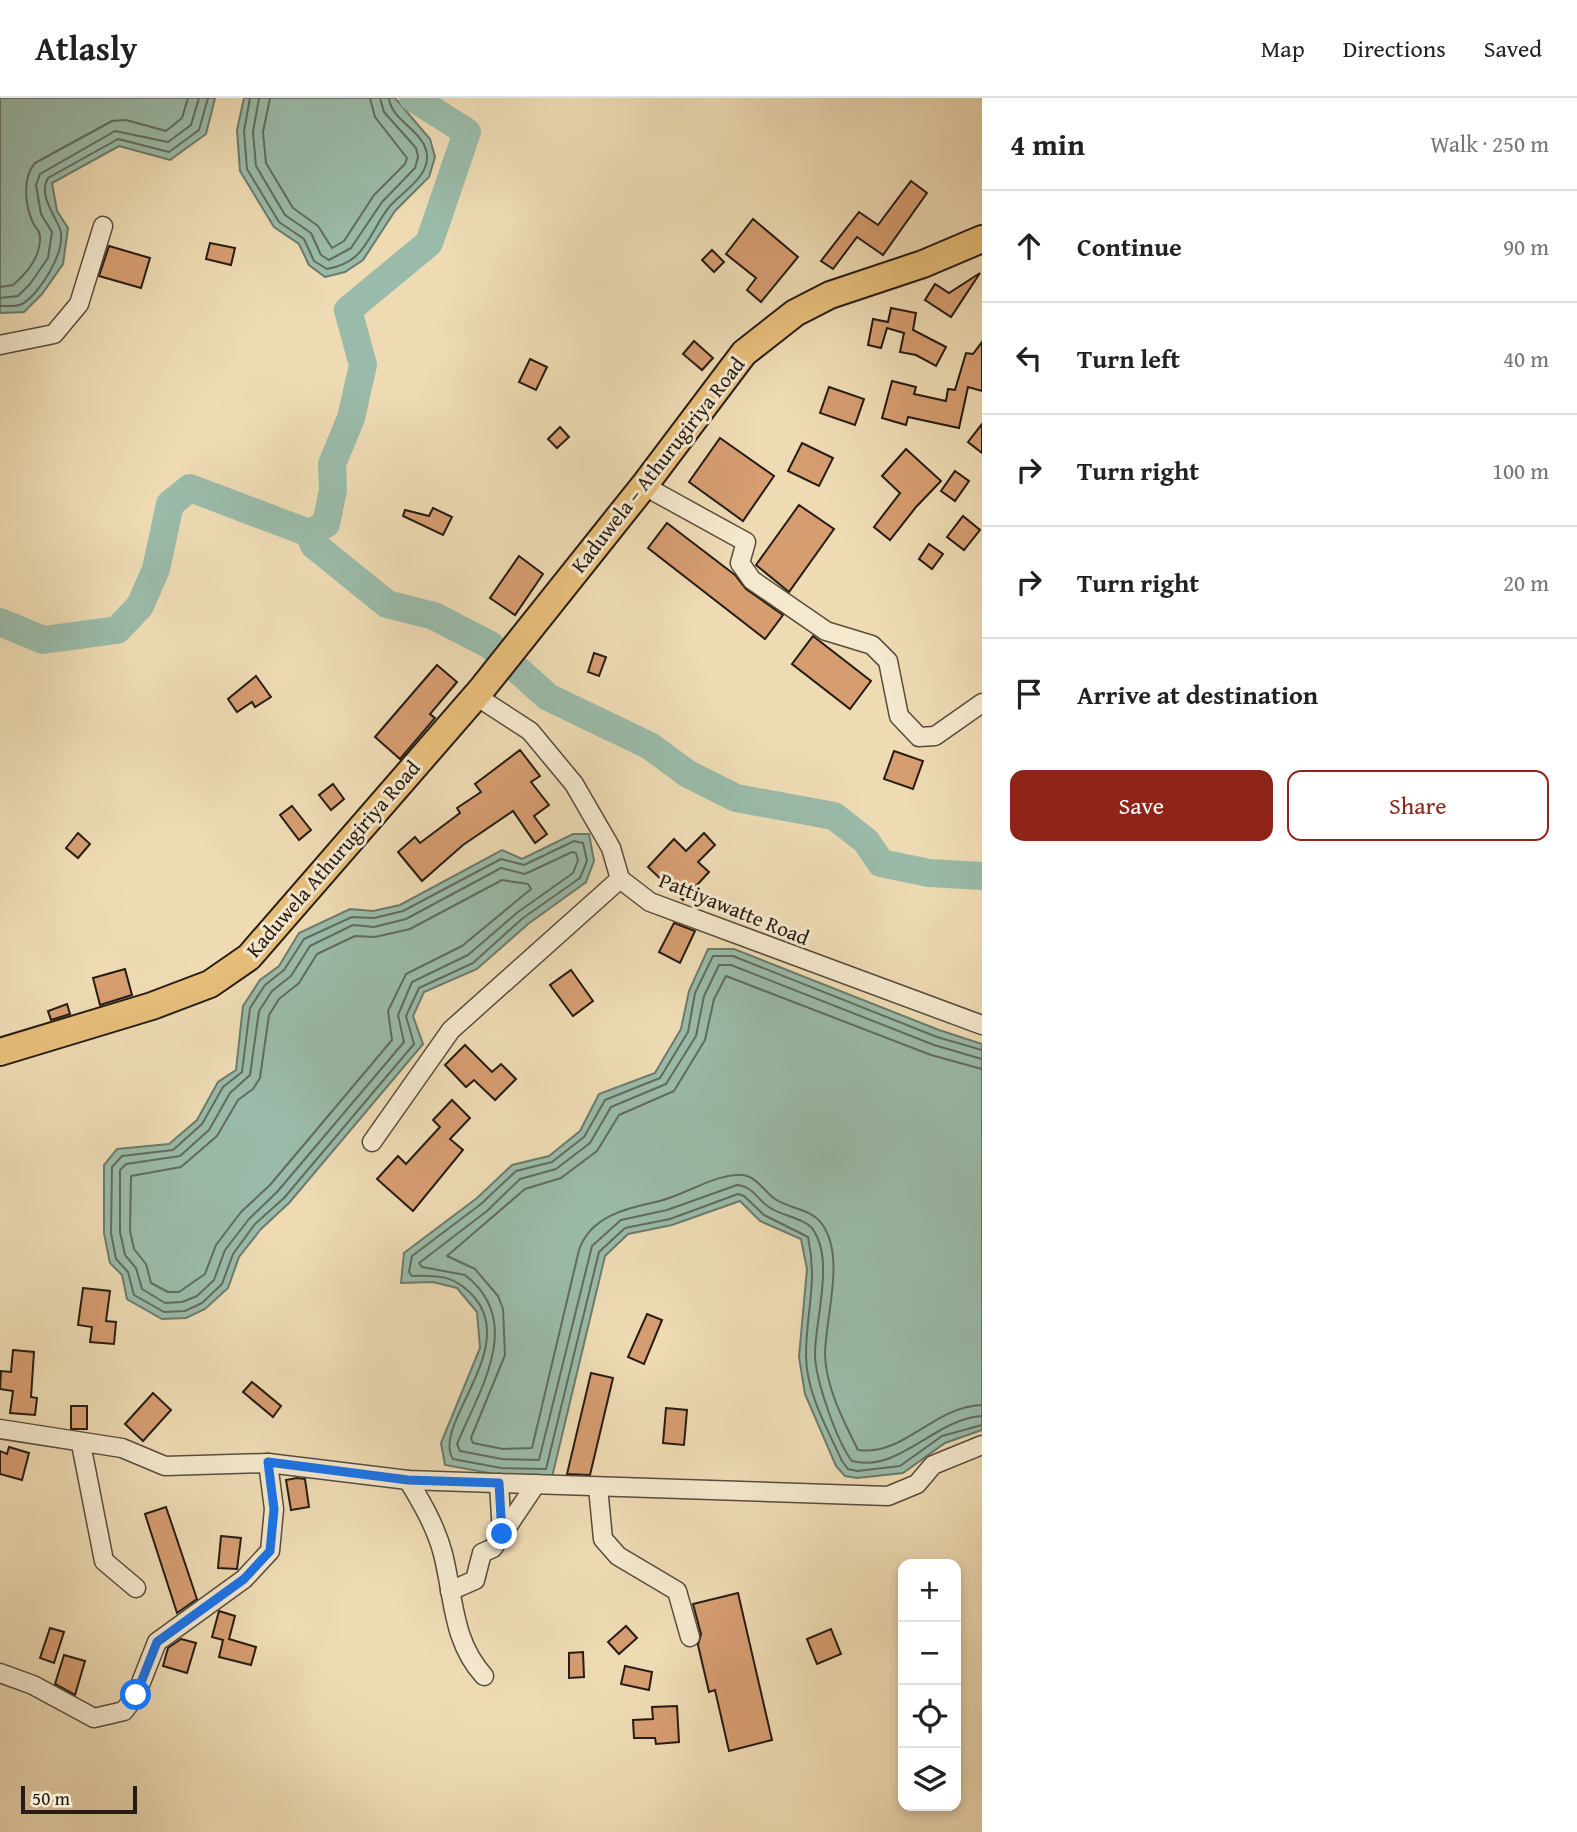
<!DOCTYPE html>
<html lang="en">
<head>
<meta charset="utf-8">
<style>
	:root { --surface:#fff; --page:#f6f6f6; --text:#222; --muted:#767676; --line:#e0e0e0; --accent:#8f2418 }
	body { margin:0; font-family:"Gentium Book Plus",serif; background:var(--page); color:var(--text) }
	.controls { position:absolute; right:21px; bottom:21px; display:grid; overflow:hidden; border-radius:14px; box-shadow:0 4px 10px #0003 }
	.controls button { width:63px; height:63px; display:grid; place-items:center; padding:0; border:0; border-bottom:2px solid var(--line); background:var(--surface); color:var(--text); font:35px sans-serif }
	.scale { position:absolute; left:21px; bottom:18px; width:116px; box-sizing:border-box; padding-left:7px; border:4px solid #261c14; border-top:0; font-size:19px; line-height:24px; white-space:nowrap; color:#261c14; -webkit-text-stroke:5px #f4e8ce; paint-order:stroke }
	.stop { position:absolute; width:21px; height:21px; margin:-16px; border:5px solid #1a73e8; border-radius:50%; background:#fff }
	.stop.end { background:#1a73e8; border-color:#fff; box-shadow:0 2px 7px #0008 }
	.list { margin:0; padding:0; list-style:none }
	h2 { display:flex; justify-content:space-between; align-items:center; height:91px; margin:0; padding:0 28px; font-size:30px }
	h2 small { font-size:23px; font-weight:400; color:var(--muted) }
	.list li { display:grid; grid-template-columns:46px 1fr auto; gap:21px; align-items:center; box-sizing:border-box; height:112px; padding:0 28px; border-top:2px solid var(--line) }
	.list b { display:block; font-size:26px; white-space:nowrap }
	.list em { font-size:23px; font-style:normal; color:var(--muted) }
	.actions { display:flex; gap:14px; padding:21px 28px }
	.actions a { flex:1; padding:16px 0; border:2px solid var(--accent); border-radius:14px; text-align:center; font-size:24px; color:var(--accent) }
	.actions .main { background:var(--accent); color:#fff }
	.icon { flex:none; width:38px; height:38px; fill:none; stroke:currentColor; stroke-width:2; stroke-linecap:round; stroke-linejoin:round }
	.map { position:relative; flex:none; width:982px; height:1734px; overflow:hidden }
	header { display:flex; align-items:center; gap:42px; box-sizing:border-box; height:98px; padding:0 35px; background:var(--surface); border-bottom:2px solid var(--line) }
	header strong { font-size:33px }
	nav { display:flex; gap:38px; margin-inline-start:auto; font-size:24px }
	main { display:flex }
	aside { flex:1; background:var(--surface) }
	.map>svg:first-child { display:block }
	.water { fill:#9abba9; stroke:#6c7b6d; stroke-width:2 }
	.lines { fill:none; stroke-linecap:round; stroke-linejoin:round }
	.shore { stroke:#606c5e; stroke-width:2 }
	.river { stroke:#9abba9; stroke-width:28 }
	.building { fill:#d69d71; stroke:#261c14; stroke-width:2 }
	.minor-casing { stroke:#584c3c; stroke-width:21 }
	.primary-casing { stroke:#261c14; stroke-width:30 }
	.minor { stroke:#f4e8ce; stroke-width:18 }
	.primary { stroke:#e7be7a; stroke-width:26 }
	.route { stroke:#1a73e8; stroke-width:9 }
	.labels { text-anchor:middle; stroke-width:6; stroke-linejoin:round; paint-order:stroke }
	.street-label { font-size:21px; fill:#261c14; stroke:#f4e8ce }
</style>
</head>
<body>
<header>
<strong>Atlasly</strong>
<nav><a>Map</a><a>Directions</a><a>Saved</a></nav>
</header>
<main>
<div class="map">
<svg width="982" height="1734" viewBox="0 0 982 1734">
	<rect width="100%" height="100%" fill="#eedbb4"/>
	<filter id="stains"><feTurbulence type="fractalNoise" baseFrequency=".00286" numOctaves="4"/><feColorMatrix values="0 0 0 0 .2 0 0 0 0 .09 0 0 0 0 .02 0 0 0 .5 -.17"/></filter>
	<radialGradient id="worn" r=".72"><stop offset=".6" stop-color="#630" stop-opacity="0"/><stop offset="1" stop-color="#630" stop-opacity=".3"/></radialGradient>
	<g class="water">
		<path d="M0 0H215L206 36 170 62 119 48 52 85 57 113 68 130 63 166 42 196 24 214 0 215Z"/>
		<path d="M244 0H395L430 41 435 59 429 79 395 113 363 162 345 174 325 179 309 167 299 146 274 129 240 73 237 32Z"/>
		<path d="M573 736H589L594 763 586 784 528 826 477 871 424 894 413 918 423 946 289 1105 261 1131 239 1159 228 1190 205 1211 186 1220 162 1221 127 1201 122 1177 110 1165 104 1135V1067L117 1051 169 1046 197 1022 218 984 236 972 243 908 260 882 279 868 299 835 350 811 373 813 400 807 502 752 522 761Z"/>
		<path d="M708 851H734L939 932 982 946V1332L945 1345 903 1375 857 1380 845 1378 836 1368 805 1296 799 1259 807 1171 801 1141 760 1123 740 1103 672 1127 628 1136 605 1158 552 1379 500 1377 445 1367 441 1345 480 1250 477 1214 457 1190 433 1184 401 1185 404 1155 477 1100 512 1067 549 1058 580 1033 599 996 655 975 681 931 689 893Z"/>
	</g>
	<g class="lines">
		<g class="shore">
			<path d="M250 0 244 33 247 71 279 124 304 141 314 163 327 171C338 169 347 166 356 158 370 145 377 123 390 108 402 94 429 79 427 57 425 33 391 23 389 0"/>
			<path d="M259 0 253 34 256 68 285 117 311 135 321 157 329 162 351 150 382 104 415 70 418 59 416 50 384 14 380 0"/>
			<path d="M270 0 263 34 266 65 293 110 318 128 332 150 344 143 374 97 405 66 407 60 375 19 370 0"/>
			<path d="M0 189 13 187C27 175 41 158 40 139 40 133 36 130 33 125 25 107 22 80 35 65L112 23 126 22 166 33 182 20 188 0"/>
			<path d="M0 200 18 198 30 186 48 160 52 134 41 116 36 87 40 76 115 33 168 44 191 27 199 0"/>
			<path d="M0 208C6 208 16 209 22 206 40 196 67 152 60 131 55 117 38 97 48 80L118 41 169 54 199 32 208 0"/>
			<path d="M574 743 583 745 587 763 580 780 523 820 473 865 419 890 406 918 414 946 284 1100 255 1126 233 1156 222 1186 202 1205 185 1213 164 1214 134 1197 128 1174 116 1161 111 1135 112 1069 122 1058 173 1052 202 1026 223 989 242 974 250 910 265 887 284 872 304 841 352 819 374 820 403 813 501 761 524 767Z"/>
			<path d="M572 754 576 755 578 762 573 775 518 814 468 857 412 884 398 917 404 944 277 1094 249 1121 225 1152 214 1182 197 1198 182 1204 165 1205 142 1191 136 1170 125 1157 120 1134V1072L126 1066 180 1058 209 1032 230 995 250 977 259 913 272 893 291 878 310 848 353 827 374 829 406 821 501 770 525 776Z"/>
			<path d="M502 782 528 786 531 791 462 848 406 876 388 913 392 942 270 1087 241 1114 216 1147 205 1176 179 1194H168L151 1185 146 1166 134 1151 130 1133 131 1078 181 1069 217 1038 238 1002 253 991 260 980 269 917 279 901 299 885 317 856 355 838 375 839 410 831Z"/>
			<path d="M982 952 937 939 733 858H713L695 895 688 934 660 980 605 1002 584 1039 552 1064 516 1073 481 1106 412 1158 409 1174 412 1178C441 1177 456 1178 475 1200 518 1252 431 1328 453 1361L501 1370 546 1371 599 1154 625 1130 670 1121 738 1096 744 1098 764 1117 808 1139C818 1185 806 1213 806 1257 806 1294 827 1330 842 1363L848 1371 857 1373 900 1368 942 1338 982 1327"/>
			<path d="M982 961 934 947 731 867H719L704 898 696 938 666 986 611 1009 590 1045 556 1071 520 1081 487 1113 419 1165 422 1169 465 1177C525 1223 480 1291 457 1346L460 1353 502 1361 539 1362 592 1148 621 1122 667 1112 737 1087C754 1088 758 1104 772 1111 784 1118 807 1121 814 1133 834 1164 815 1222 815 1256 815 1281 837 1344 852 1363 900 1375 934 1321 982 1318"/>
			<path d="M982 971 931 957 726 878 714 901 705 942 674 993 619 1017 597 1053 561 1080 525 1091 447 1158 475 1171 498 1198 503 1211 505 1257 471 1340 473 1345 503 1351 532 1350 579 1152C590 1119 626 1110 656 1104 683 1098 709 1079 736 1077 756 1075 762 1092 775 1101 790 1111 812 1111 822 1126 846 1159 825 1220 825 1257 826 1290 844 1324 858 1352 905 1358 932 1309 982 1307"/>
		</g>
		<g class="river">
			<path d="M309 435 314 447 387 506 434 518 490 547 548 599 650 648 688 676 736 700 834 718 866 743 881 765 929 775 982 778"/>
			<path d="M0 524 43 542 117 532 140 508 156 471 170 406 190 390 309 435 326 426 333 392 332 366 351 320 363 267 348 212 429 145 467 34 413 0"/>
		</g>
	</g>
	<g class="building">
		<path d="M911 83 927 95 883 157 857 139 833 171 821 163 859 114 878 127Z"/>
		<path d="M753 121 798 159 761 204 747 192 756 180 726 156Z"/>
		<path d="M210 145 235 150 231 167 206 161Z"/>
		<path d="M109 148 150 160 141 190 99 178Z"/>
		<path d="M712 152 724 164 714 174 702 162Z"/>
		<path d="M980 175 951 219 925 202 935 186 949 195Z"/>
		<path d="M891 210 916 215 913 232 946 249 936 268 916 257 900 254 904 235 887 230 881 250 868 247 873 221 888 224Z"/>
		<path d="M694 243 713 260 702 272 683 256Z"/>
		<path d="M982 244V293L968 289 959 330 908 319 906 327 882 320 892 283 916 289 914 296 946 303 948 291 955 292 966 255 973 256Z"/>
		<path d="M530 261 547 269 536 292 519 284Z"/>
		<path d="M829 289 864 301 855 327 820 315Z"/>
		<path d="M982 326V355L968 344Z"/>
		<path d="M560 329 569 339 557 350 548 341Z"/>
		<path d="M720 340 774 378 743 423 689 384Z"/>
		<path d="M802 345 833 360 819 388 788 373Z"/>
		<path d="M906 351 941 383 916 409 890 442 874 429 900 395 882 378Z"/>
		<path d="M955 373 969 383 955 403 941 393Z"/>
		<path d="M799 407 834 431 789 494 756 467Z"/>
		<path d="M433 410 452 419 443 437 403 418 405 412 429 418Z"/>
		<path d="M963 418 980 432 964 452 947 439Z"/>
		<path d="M667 425 735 477 746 491 783 517 765 541 648 450Z"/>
		<path d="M929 446 943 456 932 471 919 461Z"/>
		<path d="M519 458 543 476 515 517 490 500Z"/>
		<path d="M813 538 871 583 850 611 792 566Z"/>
		<path d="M594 555 606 559 599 578 588 574Z"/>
		<path d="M437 567 457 584 430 616 435 620 400 661 375 639Z"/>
		<path d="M256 578 271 599 255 609 252 604 237 614 228 601Z"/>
		<path d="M520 652 540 678 531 684 549 707 534 718 547 736 535 745 513 713 463 747 422 783 398 754 415 739 420 745 460 715 457 710 481 694 475 686Z"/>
		<path d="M894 653 923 663 913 691 884 681Z"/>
		<path d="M333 686 344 701 331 712 319 697Z"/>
		<path d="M292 708 311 732 299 742 280 717Z"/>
		<path d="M78 735 90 746 78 760 66 750Z"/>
		<path d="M704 735 715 747 698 764 709 774 683 802 648 769 674 741 686 753Z"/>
		<path d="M674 825 695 833 680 865 659 854Z"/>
		<path d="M125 871 132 897 100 907 93 880Z"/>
		<path d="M571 872 593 903 573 918 550 887Z"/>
		<path d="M67 906 70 916 51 922 48 913Z"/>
		<path d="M465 947 492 974 501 966 516 981 495 1002 474 982 466 989 445 967Z"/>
		<path d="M452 1002 470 1020 450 1041 463 1052 413 1113 377 1081 398 1058 406 1066 440 1029 433 1022Z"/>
		<path d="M83 1190 110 1193 106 1223 116 1224 114 1246 90 1244 92 1229 78 1227Z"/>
		<path d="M647 1216 662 1222 644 1266 628 1259Z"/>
		<path d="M13 1252 34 1254 31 1299 37 1300 35 1317 10 1315 13 1293 0 1291 1 1273 11 1274Z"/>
		<path d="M591 1275 613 1280 590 1377 567 1376Z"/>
		<path d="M252 1284 281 1308 273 1319 243 1294Z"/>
		<path d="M153 1295 171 1312 143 1343 125 1326Z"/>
		<rect x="71" y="1308" width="16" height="23"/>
		<path d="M666 1310 687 1312 684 1347 663 1345Z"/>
		<path d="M9 1349 29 1355 22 1382 0 1376V1353L7 1356Z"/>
		<path d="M297 1380 305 1381 309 1409 291 1412 286 1382Z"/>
		<path d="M166 1409 197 1501 177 1515 145 1416Z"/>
		<path d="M221 1438 241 1440 237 1471 218 1470Z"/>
		<path d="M738 1495 772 1642 729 1653 715 1592 709 1594 698 1547 701 1536 693 1506Z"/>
		<path d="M219 1513 235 1518 229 1541 256 1549 251 1567 219 1559 223 1542 212 1539Z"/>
		<path d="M626 1528 637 1540 619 1556 608 1544Z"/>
		<path d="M50 1530 64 1534 54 1565 40 1560Z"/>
		<path d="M831 1531 841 1556 817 1566 807 1541Z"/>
		<path d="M181 1541 196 1545 187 1575 163 1568 168 1550Z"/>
		<path d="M583 1554 584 1579 569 1580V1555Z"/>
		<path d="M64 1557 85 1563 75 1597 55 1586Z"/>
		<path d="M625 1568 652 1574 649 1592 621 1586Z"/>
		<path d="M677 1608 679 1644 656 1646 655 1640H634L633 1622 653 1621 652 1609Z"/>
	</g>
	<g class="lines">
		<defs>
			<g id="minor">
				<path d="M0 247 54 236 79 206 103 128"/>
				<path d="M646 385 657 395 746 444 740 465 752 482 826 533 872 547 888 563 899 618 919 639 935 638 982 605"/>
				<path d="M476 598 530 633 574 686 611 750 620 781 650 804 982 927"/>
				<path d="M372 1044 451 932 620 781"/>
				<path d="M0 1331 122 1350 165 1368 268 1365 408 1382 888 1398 917 1386 933 1367 982 1347"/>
				<path d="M81 1346 104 1463 136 1490"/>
				<path d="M408 1382C422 1405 436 1429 443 1456 454 1499 452 1543 484 1578"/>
				<path d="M499 1385 502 1436"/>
				<path d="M598 1389 603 1441 618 1458 677 1493 690 1539"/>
				<path d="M450 1493 475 1482 482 1455 493 1450 536 1386"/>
				<path d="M0 1575 33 1587 94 1620 124 1613 136 1597 157 1544 244 1481 270 1453 274 1411 268 1365"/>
			</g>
			<path id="primary" d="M0 954 152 908 210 886 249 859 481 592 646 385 744 255 795 215 830 197 923 166 982 141"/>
		</defs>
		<use href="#minor" class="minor-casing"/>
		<use href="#primary" class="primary-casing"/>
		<use href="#minor" class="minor"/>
		<use href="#primary" class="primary"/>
	</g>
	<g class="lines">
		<path class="route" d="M136 1597 157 1544 244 1481 270 1453 274 1411 268 1364 408 1382 499 1385 502 1436"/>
	</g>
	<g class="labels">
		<g class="street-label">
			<text transform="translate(658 367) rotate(-52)" y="7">Kaduwela – Athurugiriya Road</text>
			<text transform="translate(333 761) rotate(-49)" y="7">Kaduwela Athurugiriya Road</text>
			<text transform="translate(734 811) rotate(22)" y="7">Pattiyawatte Road</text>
		</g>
	</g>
	<rect width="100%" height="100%" filter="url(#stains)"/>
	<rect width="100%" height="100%" fill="url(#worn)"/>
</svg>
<div class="controls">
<button>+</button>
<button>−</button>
<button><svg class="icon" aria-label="locate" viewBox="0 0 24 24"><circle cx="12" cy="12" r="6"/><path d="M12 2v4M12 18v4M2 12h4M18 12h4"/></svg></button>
<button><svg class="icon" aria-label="layers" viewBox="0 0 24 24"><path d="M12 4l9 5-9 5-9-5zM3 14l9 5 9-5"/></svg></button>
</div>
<div class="scale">50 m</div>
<div class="stop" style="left:136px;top:1597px"></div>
<div class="stop end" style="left:502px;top:1436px"></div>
</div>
<aside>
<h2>4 min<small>Walk · 250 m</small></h2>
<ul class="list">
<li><svg class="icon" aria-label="ahead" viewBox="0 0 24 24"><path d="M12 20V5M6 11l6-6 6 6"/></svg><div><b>Continue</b></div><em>90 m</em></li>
<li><svg class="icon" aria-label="left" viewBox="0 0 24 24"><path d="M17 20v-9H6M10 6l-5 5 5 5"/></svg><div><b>Turn left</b></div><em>40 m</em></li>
<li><svg class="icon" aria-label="right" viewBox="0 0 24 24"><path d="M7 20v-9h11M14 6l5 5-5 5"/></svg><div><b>Turn right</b></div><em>100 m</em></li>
<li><svg class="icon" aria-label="right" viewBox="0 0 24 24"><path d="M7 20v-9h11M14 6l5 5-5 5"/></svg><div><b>Turn right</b></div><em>20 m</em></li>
<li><svg class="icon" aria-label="arrive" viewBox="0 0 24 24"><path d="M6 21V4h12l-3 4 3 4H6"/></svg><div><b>Arrive at destination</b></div></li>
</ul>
<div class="actions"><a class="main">Save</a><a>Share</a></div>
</aside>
</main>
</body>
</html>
